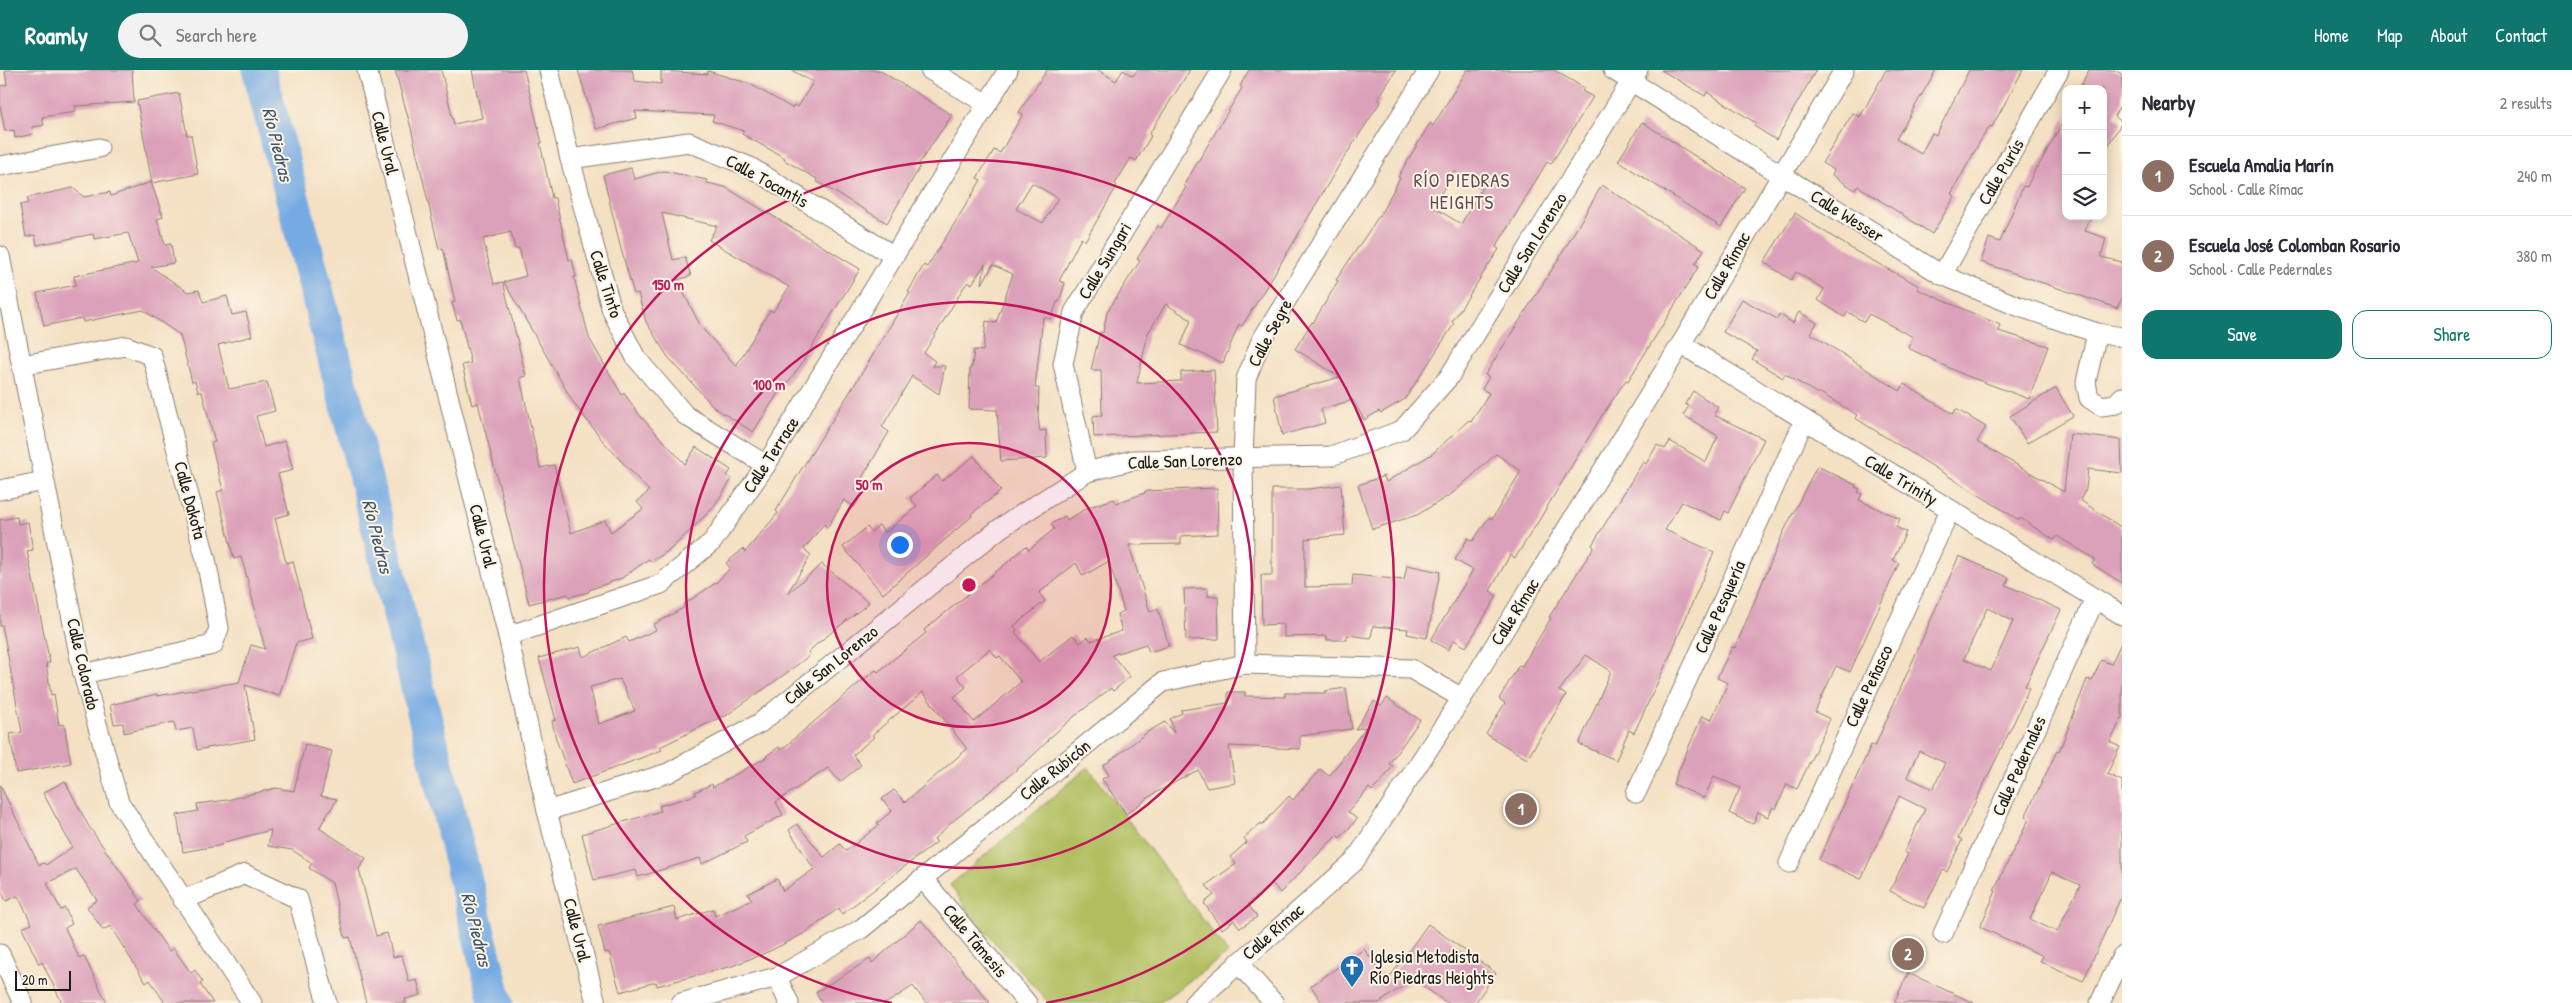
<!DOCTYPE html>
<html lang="en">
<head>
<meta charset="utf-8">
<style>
	:root { --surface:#fff; --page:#f2f2f3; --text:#2b2b33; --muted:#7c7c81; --line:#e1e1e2; --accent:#0f766e }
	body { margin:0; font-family:"Patrick Hand",sans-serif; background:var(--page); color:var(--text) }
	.controls { position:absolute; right:15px; top:15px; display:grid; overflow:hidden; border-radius:10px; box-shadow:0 2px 12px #0003 }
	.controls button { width:45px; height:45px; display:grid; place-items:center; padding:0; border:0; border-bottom:1px solid var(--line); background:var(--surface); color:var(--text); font:25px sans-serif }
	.scale { position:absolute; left:15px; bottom:12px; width:56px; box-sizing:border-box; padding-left:5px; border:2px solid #1c1c1c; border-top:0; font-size:14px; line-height:18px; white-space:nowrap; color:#1c1c1c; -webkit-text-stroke:4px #fcf5e5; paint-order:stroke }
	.you { position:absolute; left:899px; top:474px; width:18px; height:18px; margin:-12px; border:4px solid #fff; border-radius:50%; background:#1a73e8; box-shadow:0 0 0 8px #1a73e833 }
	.badge { display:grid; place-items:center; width:32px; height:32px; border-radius:50%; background:var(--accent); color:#fff; font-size:16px; font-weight:700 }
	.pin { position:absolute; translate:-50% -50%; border:2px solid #fff; box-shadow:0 1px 5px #0006 }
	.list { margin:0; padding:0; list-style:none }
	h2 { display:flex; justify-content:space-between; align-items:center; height:65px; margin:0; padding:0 20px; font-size:21px }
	h2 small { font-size:16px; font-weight:400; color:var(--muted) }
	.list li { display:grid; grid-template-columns:32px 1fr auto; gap:15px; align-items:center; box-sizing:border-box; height:80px; padding:0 20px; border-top:1px solid var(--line) }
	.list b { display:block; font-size:19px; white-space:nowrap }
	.list p { margin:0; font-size:16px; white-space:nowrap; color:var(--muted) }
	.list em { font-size:16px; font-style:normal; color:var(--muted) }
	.actions { display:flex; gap:10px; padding:15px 20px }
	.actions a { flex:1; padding:11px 0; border:1px solid var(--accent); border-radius:15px; text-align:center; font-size:18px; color:var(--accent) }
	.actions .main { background:var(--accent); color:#fff }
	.icon { flex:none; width:28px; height:28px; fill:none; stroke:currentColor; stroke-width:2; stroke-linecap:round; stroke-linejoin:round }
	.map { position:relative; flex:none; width:2122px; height:933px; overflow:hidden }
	header { display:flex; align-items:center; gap:30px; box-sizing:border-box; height:70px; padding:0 25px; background:var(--accent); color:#fff }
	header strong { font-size:24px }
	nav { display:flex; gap:28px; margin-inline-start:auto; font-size:18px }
	.search { width:350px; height:45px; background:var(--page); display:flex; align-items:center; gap:12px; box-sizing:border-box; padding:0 18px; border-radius:28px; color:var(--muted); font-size:19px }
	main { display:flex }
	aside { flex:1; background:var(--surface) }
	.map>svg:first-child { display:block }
	.green { fill:#b1bf61; stroke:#666e3e }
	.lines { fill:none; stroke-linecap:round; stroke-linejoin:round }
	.river { stroke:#76aae3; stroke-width:34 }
	.building { fill:#dca1ba; fill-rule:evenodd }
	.minor-casing { stroke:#887e70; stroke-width:21 }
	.minor { stroke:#fff; stroke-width:19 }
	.ring { fill:none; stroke:#c2185b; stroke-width:2.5 }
	.labels { text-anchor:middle; stroke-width:4; stroke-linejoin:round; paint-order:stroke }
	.street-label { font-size:18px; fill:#1c1c1c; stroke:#fcf5e5 }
	.poi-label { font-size:18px; fill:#1c1c1c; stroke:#fcf5e5; text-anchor:start }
	.water-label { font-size:19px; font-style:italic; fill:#40556c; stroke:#fcf5e5 }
	.neighbourhood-label { font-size:19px; letter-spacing:1px; fill:#5f4b53; stroke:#fcf5e5 }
	.centre { fill:#c2185b; stroke:#fcf5e5; stroke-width:2.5 }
	.ring-label { font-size:15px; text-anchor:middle; font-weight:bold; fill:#c2185b; stroke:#fcf5e5; stroke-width:4; stroke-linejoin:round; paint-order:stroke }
</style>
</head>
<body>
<header>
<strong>Roamly</strong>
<div class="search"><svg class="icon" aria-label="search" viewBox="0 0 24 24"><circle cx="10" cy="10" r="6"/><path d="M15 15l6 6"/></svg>Search here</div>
<nav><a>Home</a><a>Map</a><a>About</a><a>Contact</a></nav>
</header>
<main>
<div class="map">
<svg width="2122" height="933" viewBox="0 0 2122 933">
	<rect width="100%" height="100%" fill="#fcf5e5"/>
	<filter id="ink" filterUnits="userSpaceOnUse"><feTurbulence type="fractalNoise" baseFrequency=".02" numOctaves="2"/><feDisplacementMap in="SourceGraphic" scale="10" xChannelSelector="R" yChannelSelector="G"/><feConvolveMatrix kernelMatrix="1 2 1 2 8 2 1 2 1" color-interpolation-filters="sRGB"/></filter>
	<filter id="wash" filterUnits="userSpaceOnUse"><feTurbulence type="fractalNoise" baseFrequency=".0096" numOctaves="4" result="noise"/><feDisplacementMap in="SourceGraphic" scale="20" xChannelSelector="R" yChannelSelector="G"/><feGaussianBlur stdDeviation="1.12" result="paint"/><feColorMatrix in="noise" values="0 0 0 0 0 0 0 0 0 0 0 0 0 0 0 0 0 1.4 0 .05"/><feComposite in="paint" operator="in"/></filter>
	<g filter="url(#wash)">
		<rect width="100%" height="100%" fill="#f4e0c3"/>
		<path class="green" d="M1088 697 1228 883 1159 933H1049L974 849 950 815Z"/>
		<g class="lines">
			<path class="river" d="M259 0 364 402 496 933"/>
		</g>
		<g id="blocks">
			<g class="building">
				<path d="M5 0H132L134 32 75 36 76 42 42 47 44 55 32 57 33 64 15 68 14 60 5 61 0 36V16L7 15Z"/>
				<path d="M395 0H441L454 54 482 48 472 0H524L542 73H540L552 128H555L569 190 572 189 576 207H574L589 268 622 325 624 323 641 347 685 394 696 377 731 400 727 406 732 409 712 439 671 479 651 492 649 489 622 508 589 520V522L569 527 568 524 529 534 478 333 472 335 462 295 471 293 460 249 457 250 452 233 455 232 443 178 439 179 411 58ZM511 162 515 179 519 178 526 206 504 212 573 332 603 371 649 421 637 432 643 439 611 462 605 450 571 463 554 395 540 398 520 308 526 306 503 212 494 214 483 169Z"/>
				<path d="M578 0H632L635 11 661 14V1L707 4 708 1 750 14 792 38 794 35 798 37 813 12 791 0H879L952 45 918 95 920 97 887 153 816 111 817 109 784 90 785 88 742 64 744 61 712 51 714 45 635 41 637 48 596 59Z"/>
				<path d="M1047 0H1098L1116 11 1123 0 1133 6 1137 0H1190L1149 64 1151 66 1136 91 1131 88 1115 114 1117 116 1085 171 1081 168 1059 211 1065 213 1059 232H1057L1051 249 1043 247 1035 318H1039L1038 347 1040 361 1046 360 1047 388 1001 391 997 340 969 339 970 297H972L974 280 983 281 986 251 996 253 1013 204 993 195 982 214 985 194 972 214 968 212 964 217 924 283 935 291 932 296H945L939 324 912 306 882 357 889 362 855 420 862 424 854 437 844 430 827 458 824 454 804 479 811 485 787 524 822 494 869 533 818 573 808 582 810 585 788 602 724 647 723 646 660 677 662 680 572 714 556 669 552 651 556 650 539 588 580 577 583 587 626 567 629 572 656 560 653 555 685 537 683 535 717 512 730 498 726 493 743 479 745 482 778 443 776 441 799 403 865 298 910 223 908 222 924 195 927 197 956 151 981 110 977 108 994 80 1000 83 1023 44 1019 42ZM1032 113 1058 128 1043 153 1016 139ZM620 609 635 641 599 654 590 617Z"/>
				<path d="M1249 0H1396L1378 29 1381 31 1338 97 1289 180 1242 256 1239 254 1223 293 1181 275 1191 250 1166 234 1148 263 1137 313 1181 311V302L1214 300 1217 362 1094 367 1093 346 1102 345 1101 300H1091L1100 262 1103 263 1107 242 1140 191 1137 189 1158 156 1161 158 1186 117 1184 115 1242 18 1240 16Z"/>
				<path d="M1467 0H1554L1584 18 1582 21 1593 27 1551 94 1547 92 1496 177 1499 179 1452 252 1454 254 1405 329 1381 343 1379 341 1364 350 1353 330 1321 339 1325 353 1282 365 1274 326 1340 307 1295 279 1312 252 1313 253 1338 211 1336 210 1381 143 1400 108 1398 107 1430 53 1433 56ZM1454 101 1482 118 1461 154 1433 137Z"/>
				<path d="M1661 0H1816L1776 70 1754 56 1756 53 1707 22 1705 26Z"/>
				<path d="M1886 0H1936L1896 69 1921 84 1932 63 1936 65 1969 0H2023L1992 57 1990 56 1982 68 1951 124 1955 126 1932 164 1858 116 1855 120 1832 105 1834 100 1822 93 1853 43 1860 47Z"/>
				<path d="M2089 0H2114L2122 4V32L2114 46 2122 52 2103 84V19H2079Z"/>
				<path d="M179 23 187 65H191L198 104 152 113 137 31Z"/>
				<path d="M2066 46V146H2091L2085 161 2106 168 2101 187 2122 192V228L2117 238 1981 192 1989 168 2000 172 2023 116 2027 117 2036 97H2038Z"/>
				<path d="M1642 52 1745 118 1721 157 1618 91Z"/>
				<path d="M631 98 634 109 664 101 707 110V113L725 117 860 199 800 296 786 315 784 314 753 362 715 338 668 287 646 252 638 223 634 224 621 179 603 105ZM662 143 717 156 709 170 789 217 773 242 770 240 736 296 701 257 677 210 691 206 685 187 673 190Z"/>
				<path d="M151 112 163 147 157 149 165 175 171 174 174 193 151 197 188 222 199 220 203 232 227 226 232 245 246 242 252 266 218 275 229 319 267 312 275 341 256 346 264 377 285 371 293 400 278 404 289 444 275 448 286 493 293 491 312 569 296 573 279 626 245 615 255 669 197 680 193 658 176 661 174 652 124 663 123 653 114 654 110 635 157 624V626L239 612 251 575 265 579 245 500 241 487 234 489 217 422 223 420 211 373 215 372 202 322H198L195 311 192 312 180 265 143 240 83 252 82 248 44 256 37 223 76 215 74 206 138 193 128 163 94 169 93 164 37 175 35 165 26 167 20 135 28 133 27 128 73 118 84 127 110 122 111 126Z"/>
				<path d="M1602 115 1704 180 1695 194 1699 196 1678 230 1628 311 1626 310 1601 347 1538 452 1515 488 1510 485 1490 521 1497 526 1466 577 1454 570 1448 580 1431 570 1473 500 1455 490 1468 468 1473 471 1489 447 1492 449 1521 401 1496 384 1453 423 1417 445 1372 459 1358 415 1384 406 1386 412 1432 384 1469 350 1471 352 1489 323 1482 319 1489 307 1485 305 1558 190Z"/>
				<path d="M1795 143 1857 182 1919 216 1917 219 2000 255 1998 261 2048 276 2029 329 1962 304 1908 278 1913 267 1869 244 1864 252 1848 242 1844 247 1818 230 1824 219 1796 202 1791 210 1764 192Z"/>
				<path d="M1742 229 1777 249 1779 244 1793 253 1799 242 1817 253 1810 263 1900 321 1904 314 1953 344 1956 339 1986 357 1977 372 2064 422 2070 364 2121 370 2122 403 2088 399 2086 419 2080 430 2122 458V513L2092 494 2095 489 2057 466 2054 470 2020 448 2019 450 1855 348 1857 345 1819 322 1818 324 1785 304 1783 308 1752 289 1757 281 1723 262Z"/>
				<path d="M2056 318 2073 346 2027 373 2010 346Z"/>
				<path d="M1693 321 1718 337 1714 345 1764 369 1728 443 1725 441 1721 450 1682 432 1665 460 1714 482 1668 590 1634 663 1629 660 1616 690 1579 674 1611 601 1586 585 1559 621 1566 625 1527 689 1486 664 1505 633 1499 629 1519 595 1522 596 1551 548 1549 547 1594 477 1592 475 1622 426 1643 392 1646 394 1657 375 1665 379 1670 371 1706 392 1718 366 1683 345 1689 336 1685 334Z"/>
				<path d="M974 386 1001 421 971 444 972 446 883 524 843 477 867 457 871 462 879 455 885 463 917 436 910 428 937 405 942 411Z"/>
				<path d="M1817 396 1856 415 1855 417 1860 419 1858 422 1862 424 1859 430 1900 449 1896 457 1906 462 1893 490 1899 493 1850 602 1836 596 1815 642 1830 649 1797 719 1787 714 1776 739 1773 737 1768 747 1758 742 1753 754 1729 743 1740 718 1714 706 1704 728 1673 714 1702 646 1711 650 1728 613 1717 608 1732 577 1735 578 1783 463Z"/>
				<path d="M1341 415 1345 465 1305 469V517L1352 516 1353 505 1404 510 1407 495 1440 502 1427 568 1407 564 1408 559 1373 556 1371 568 1347 565V570H1327V566L1284 567V554L1262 555 1261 505H1272V419H1309Z"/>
				<path d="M1217 418 1218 464 1181 466V474L1129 475 1150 542 1158 539 1169 576 1149 582 1146 574 1112 585 1130 607 1113 621 1111 618 1075 646 1047 670 1048 671 1026 692 952 752 934 769 937 772 842 844 839 838 805 863 770 881 732 896 657 916 656 912 620 922 609 882 605 883 598 856 674 837 677 850 713 839 715 846 752 830 748 824 777 809 783 821 814 799 789 760 797 754 824 787 840 774 846 781 879 755 877 753 892 741 882 729 894 720 905 732 967 679 923 622 872 665 874 667 853 685 861 695 840 712 828 698 776 732 783 745 744 766 747 772 702 794 700 788 638 807 636 800 594 810 582 764 661 741 659 736 696 725 695 722 712 714 713 717 767 687 766 686 779 677 781 680 858 614 876 600 878 602 926 563 924 560 1014 487 1026 476 1029 480 1054 459 1051 454 1065 446 1067 450 1089 437 1114 429 1116 433 1145 423V421ZM1109 491 1124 541 1117 544 1122 561 1091 571 1088 567 1080 573 1073 565 1039 592 1015 562 1017 560 1014 556 1045 531 1039 523 1076 493 1083 506ZM990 579 997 588 1000 586 1021 612 974 652 954 627 966 617 957 606Z"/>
				<path d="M17 447 18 454 28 452 33 480 27 481 50 593H46L51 625 54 624 59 655 64 654 71 693 16 703 10 664 22 662 4 565 2 555 0 556V450Z"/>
				<path d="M1959 486 2009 508 2006 515 2061 540 2025 616 2029 618 2015 650 1958 768 1962 770 1947 802 1943 800 1924 838 1890 821 1908 784 1904 782 1925 739 1899 726 1861 809 1819 790 1871 675 1875 676ZM1987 538 2013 551 1991 601 1964 589ZM1919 681 1945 693 1933 719 1907 707Z"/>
				<path d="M1208 518V526H1218L1219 569 1186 570 1184 519Z"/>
				<path d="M2122 571V648L2110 672 2120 677 2107 704 2122 711V825L2083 911 2040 891 2043 886 1980 857 1996 821 1994 820 2029 749 2025 747 2057 681 2059 682 2087 609 2092 611 2101 590 2111 594ZM2052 802 2080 815 2057 862 2030 849Z"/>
				<path d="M1346 618 1352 659 1300 666V679L1229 676 1235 713 1207 718 1198 700 1155 723 1126 744 1102 709 1109 705 1103 696 1149 661 1165 652 1174 663 1170 649 1182 643 1181 640 1228 633V622H1245V626L1285 627V623H1326L1325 621Z"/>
				<path d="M1387 628 1420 650 1389 694 1393 696 1381 712 1372 721 1369 718 1348 742 1357 749 1340 768 1337 765 1280 823 1272 813 1248 834 1257 847 1240 858 1234 850 1222 859 1204 833 1214 825 1206 815 1236 794 1230 787 1247 772 1244 768 1261 753 1262 755 1289 726 1293 730 1320 699 1329 706 1366 657 1355 659 1374 631 1381 636Z"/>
				<path d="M305 674 332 681 321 726 337 729 319 758 366 788 359 799 376 866 387 863 393 887 402 885 409 912 417 910 421 925 405 929 406 933H366L350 867 345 868 332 813 309 798 312 793 292 780 268 776 271 760 221 773 222 775 183 782 177 745 198 741 197 734 227 730 276 718 294 721Z"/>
				<path d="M65 711 88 755 141 831 137 834 150 854 169 881 173 878 191 903 195 900 203 912 200 914 213 933H165L150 910 146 913 110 856 103 860 87 837 97 830 76 799 47 813 61 840 65 838 72 854 65 858 79 888 84 886 107 933H62L42 892 39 894 22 858 32 854 18 826 6 831 0 818V715L39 795 44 793 46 795 72 777 43 723Z"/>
				<path d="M921 850 990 933H926L913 916 887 933H822L816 922 870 889 872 893Z"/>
				<path d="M1428 854 1496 903 1475 933H1447L1413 909 1379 933H1322L1311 916 1364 879 1387 911Z"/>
				<path d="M1908 903 1974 933H1894Z"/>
			</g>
		</g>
	</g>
	<g filter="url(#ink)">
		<use href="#blocks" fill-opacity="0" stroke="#887e70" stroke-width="1"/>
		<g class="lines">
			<defs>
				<g id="minor">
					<path d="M367 0 508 566 547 741 596 933"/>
					<path d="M549 0 570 89 612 241 636 288 685 345 766 395"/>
					<path d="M930 0 987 34"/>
					<path d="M1613 0 1942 205 2017 236 2097 263 2122 267"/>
					<path d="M570 89 689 72 750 97 894 186"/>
					<path d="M0 96 99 78"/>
					<path d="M0 186 83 604 119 732 252 933"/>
					<path d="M1942 205 2059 0"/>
					<path d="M2097 263 2086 312 2089 328 2101 336 2116 334 2122 327"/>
					<path d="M1681 274 2122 545"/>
					<path d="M22 295 126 276 152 286 206 490 219 558 213 575 83 604"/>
					<path d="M1087 402 1063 294 1074 242 1222 0"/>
					<path d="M0 420 44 411"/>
					<path d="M508 566 661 514 712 472 766 395 1008 0"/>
					<path d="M1245 594 1243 389 1246 309 1261 271 1429 0"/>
					<path d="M1636 723 1804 351"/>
					<path d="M547 741 668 703 760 653 999 459 1087 402 1133 390 1331 386 1402 360 1449 307 1638 0"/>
					<path d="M1789 793 1950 440"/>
					<path d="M923 809 1027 933"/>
					<path d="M183 830 245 804 298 829 327 933"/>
					<path d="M1943 864 2095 529"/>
					<path d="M0 884 23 933"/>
					<path d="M1238 893 1274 933"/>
					<path d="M777 907 789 933"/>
					<path d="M681 933 777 907 861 859 1163 612 1245 594 1411 599 1462 628"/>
					<path d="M1194 933 1354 792 1462 628 1681 274 1844 0"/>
					<path d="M2100 933 2122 886"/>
				</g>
			</defs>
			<use href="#minor" class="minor-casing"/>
			<use href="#minor" class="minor"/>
		</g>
	</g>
	<circle cx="969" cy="515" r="142" fill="#c2185b" fill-opacity=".12"/>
	<g class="ring">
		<circle cx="969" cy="515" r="142"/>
		<circle cx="969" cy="515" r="283"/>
		<path d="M892 933A425 425 0 1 1 1046 933"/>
	</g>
	<defs>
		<symbol id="church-pin" viewBox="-11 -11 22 30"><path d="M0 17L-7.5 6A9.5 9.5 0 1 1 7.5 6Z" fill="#1f6fb2" stroke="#fcf5e5"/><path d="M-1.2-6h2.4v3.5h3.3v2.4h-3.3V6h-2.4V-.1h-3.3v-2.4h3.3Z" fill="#fff"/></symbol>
	</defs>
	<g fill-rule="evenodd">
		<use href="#church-pin" x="1338" y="883" width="28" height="38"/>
	</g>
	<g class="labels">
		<g class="street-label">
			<text transform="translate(385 73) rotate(76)" y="6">Calle Ural</text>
			<text transform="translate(2001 102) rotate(-60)" y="6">Calle Purús</text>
			<text transform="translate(767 111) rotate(29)" y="6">Calle Tocantis</text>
			<text transform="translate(1847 146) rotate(32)" y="6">Calle Wesser</text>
			<text transform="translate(1532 173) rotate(-58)" y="6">Calle San Lorenzo</text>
			<text transform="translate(1105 191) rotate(-59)" y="6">Calle Sungari</text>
			<text transform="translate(1727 196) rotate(-60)" y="6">Calle Rímac</text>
			<text transform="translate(606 214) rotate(72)" y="6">Calle Tinto</text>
			<text transform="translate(1270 263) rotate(-62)" y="6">Calle Segre</text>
			<text transform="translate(771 385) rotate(-57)" y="6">Calle Terrace</text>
			<text transform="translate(1185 391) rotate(-2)" y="6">Calle San Lorenzo</text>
			<text transform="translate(1901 410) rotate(31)" y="6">Calle Trinity</text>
			<text transform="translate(190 430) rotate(75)" y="6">Calle Dakota</text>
			<text transform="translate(483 466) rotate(76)" y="6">Calle Ural</text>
			<text transform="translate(1720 537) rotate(-66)" y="6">Calle Pesquería</text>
			<text transform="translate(1515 542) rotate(-58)" y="6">Calle Rímac</text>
			<text transform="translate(83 594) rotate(77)" y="6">Calle Colorado</text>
			<text transform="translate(831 595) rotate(-39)" y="6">Calle San Lorenzo</text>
			<text transform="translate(1869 616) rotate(-65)" y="6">Calle Peñasco</text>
			<text transform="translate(2019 696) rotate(-66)" y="6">Calle Pedernales</text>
			<text transform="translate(1055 700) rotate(-39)" y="6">Calle Rubicón</text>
			<text transform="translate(577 860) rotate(76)" y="6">Calle Ural</text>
			<text transform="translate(1273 862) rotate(-41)" y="6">Calle Rímac</text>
			<text transform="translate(975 871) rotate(50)" y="6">Calle Támesis</text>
		</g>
		<g class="poi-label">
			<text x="1370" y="893">Iglesia Metodista<tspan x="1370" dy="21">Río Piedras Heights</tspan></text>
		</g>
		<g class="water-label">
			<text transform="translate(278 74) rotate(76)" y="7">Río Piedras</text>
			<text transform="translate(378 466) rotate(76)" y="7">Río Piedras</text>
			<text transform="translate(477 859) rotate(76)" y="7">Río Piedras</text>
		</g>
		<g class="neighbourhood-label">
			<text x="1462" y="117">RÍO PIEDRAS<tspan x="1462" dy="22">HEIGHTS</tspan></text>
		</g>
	</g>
	<circle cx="969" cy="515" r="8" class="centre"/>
	<g class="ring-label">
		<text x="668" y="220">150 m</text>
		<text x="769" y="320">100 m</text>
		<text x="869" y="420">50 m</text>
	</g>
</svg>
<div class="controls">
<button>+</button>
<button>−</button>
<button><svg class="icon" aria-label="layers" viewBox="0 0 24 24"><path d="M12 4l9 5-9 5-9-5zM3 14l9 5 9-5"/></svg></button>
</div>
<div class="scale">20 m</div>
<div class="you"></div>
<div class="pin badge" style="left:1521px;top:739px;background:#8d6e63">1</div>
<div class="pin badge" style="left:1908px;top:884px;background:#8d6e63">2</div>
</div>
<aside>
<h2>Nearby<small>2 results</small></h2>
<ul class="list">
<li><span class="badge" style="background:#8d6e63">1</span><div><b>Escuela Amalia Marín</b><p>School · Calle Rímac</p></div><em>240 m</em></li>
<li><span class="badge" style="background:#8d6e63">2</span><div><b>Escuela José Colomban Rosario</b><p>School · Calle Pedernales</p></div><em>380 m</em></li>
</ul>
<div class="actions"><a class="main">Save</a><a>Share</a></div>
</aside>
</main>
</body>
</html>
